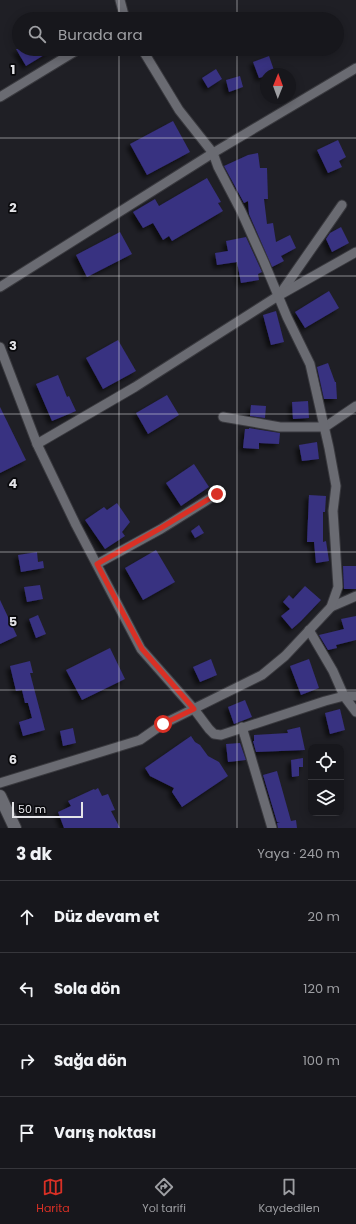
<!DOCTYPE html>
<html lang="tr">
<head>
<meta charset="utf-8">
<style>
	:root { --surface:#17171c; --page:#202025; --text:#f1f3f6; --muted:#9e9fa3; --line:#36363b; --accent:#d93025 }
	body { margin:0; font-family:Poppins,sans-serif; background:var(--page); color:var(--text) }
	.controls { position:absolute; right:12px; bottom:12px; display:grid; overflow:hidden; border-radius:8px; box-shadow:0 2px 10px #0003 }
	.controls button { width:36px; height:36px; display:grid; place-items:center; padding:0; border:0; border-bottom:1px solid var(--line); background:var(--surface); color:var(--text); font:20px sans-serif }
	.compass { position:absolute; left:260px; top:68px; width:36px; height:36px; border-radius:50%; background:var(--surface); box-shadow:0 2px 10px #0003; rotate:1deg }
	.scale { position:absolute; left:12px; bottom:10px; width:71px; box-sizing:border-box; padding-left:4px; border:2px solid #e4e4e8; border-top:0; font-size:11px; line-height:14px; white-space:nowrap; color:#e4e4e8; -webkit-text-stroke:3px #09090c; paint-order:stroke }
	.stop { position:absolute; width:12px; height:12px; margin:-9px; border:3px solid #d93025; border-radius:50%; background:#fff }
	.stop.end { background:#d93025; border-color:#fff; box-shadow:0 1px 4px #0008 }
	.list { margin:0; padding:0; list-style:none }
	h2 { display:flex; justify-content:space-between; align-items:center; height:52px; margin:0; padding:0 16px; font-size:17px }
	h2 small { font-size:13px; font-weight:400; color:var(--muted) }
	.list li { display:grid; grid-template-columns:26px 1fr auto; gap:12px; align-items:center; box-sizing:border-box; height:72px; padding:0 16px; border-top:1px solid var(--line) }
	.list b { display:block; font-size:15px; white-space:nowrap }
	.list em { font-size:13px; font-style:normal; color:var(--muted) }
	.icon { flex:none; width:22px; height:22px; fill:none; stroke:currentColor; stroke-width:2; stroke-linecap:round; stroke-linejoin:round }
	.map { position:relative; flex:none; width:356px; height:828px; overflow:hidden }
	.search { position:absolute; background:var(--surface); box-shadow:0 2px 10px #0003; left:12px; right:12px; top:12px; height:44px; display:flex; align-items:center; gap:10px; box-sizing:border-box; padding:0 14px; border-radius:22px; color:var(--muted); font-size:15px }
	.sheet { height:340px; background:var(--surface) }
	nav { display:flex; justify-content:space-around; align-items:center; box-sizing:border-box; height:56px; border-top:1px solid var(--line); background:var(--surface); font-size:11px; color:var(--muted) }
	nav a { display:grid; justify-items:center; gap:2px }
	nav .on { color:var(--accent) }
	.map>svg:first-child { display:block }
	.building { fill:#383181; filter:url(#shadow) }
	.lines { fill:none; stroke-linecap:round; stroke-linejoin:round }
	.street-casing { stroke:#39393e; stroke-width:11 }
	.secondary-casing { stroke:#39393e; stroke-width:14 }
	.street { stroke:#6a6b72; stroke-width:9 }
	.secondary { stroke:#6a6b72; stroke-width:12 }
	.route { stroke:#d93025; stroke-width:5 }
	.grid { fill:none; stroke:#e4e4e8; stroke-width:1; stroke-opacity:0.55 }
	.grid-label { font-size:13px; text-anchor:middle; font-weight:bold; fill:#e4e4e8; stroke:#09090c; stroke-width:3.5; stroke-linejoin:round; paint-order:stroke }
</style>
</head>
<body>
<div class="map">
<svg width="356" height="828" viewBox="0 0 356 828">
	<defs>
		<filter id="shadow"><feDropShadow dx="-3.5" dy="3.5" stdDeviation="2" flood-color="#0009"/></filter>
	</defs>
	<rect width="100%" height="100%" fill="#1f1f25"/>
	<g class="building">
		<path d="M16 49H54L26 66Z"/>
		<path d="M269 56 275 73 266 74V76L259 78 253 62Z"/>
		<path d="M216 69 222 79 208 88 202 78Z"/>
		<path d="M240 76 243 87 229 92 226 80Z"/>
		<path d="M173 121 190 152 147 175 130 144Z"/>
		<path d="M338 140 346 157 339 161 342 167 328 173 317 150Z"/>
		<path d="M258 153 260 168H267L268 199H264L267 224 273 223 276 242 290 235 296 248 281 256 284 261 272 267 249 214 248 201 244 203 224 166 248 155Z"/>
		<path d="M207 178 221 202 218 203 223 211 172 241 169 236 163 240 153 223 143 228 133 212 155 199 159 206Z"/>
		<path d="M341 227 349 243 332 252 326 239 330 233Z"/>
		<path d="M120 232 132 254 87 277 76 255Z"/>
		<path d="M246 237 262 272 258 274 259 280 241 283 237 262 217 265 215 253 228 251 226 241Z"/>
		<path d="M329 291 339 308 305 328 295 312Z"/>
		<path d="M276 311 284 342 271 345 263 315Z"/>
		<path d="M118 340 136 371 103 389 86 358Z"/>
		<path d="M328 363 335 382H336L337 399H324L317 367Z"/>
		<path d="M58 375 67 397 69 396 76 411 52 421 36 384Z"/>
		<path d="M167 395 179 415 148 434 136 413Z"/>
		<path d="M308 401 309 418 293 419 292 402Z"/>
		<path d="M251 405 266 406 265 418 250 416Z"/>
		<path d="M0 407 26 460 0 473Z"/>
		<path d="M249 428 280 433 279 444 259 443V449L243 448 245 429H249Z"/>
		<path d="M317 442 319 459 302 461 299 445Z"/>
		<path d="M194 464 209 487 181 506 166 483Z"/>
		<path d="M309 495 326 496 325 512H323V542L326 541 329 561 316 563 314 542H307Z"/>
		<path d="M117 503 130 522 122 532 125 536 105 549 85 520 104 507 107 510Z"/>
		<path d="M199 525 204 533 195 538 191 531Z"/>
		<path d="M156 550 175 582 143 600 125 568Z"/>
		<path d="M37 552 38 562 43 561 44 568 21 572 18 555Z"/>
		<path d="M343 566H356V589H344Z"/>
		<path d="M40 585 43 599 27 602 24 587Z"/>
		<path d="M305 586 321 600 301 621 292 629 281 616 290 609 283 602 289 595 293 599Z"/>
		<path d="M0 600 17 636 0 644Z"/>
		<path d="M38 615 46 634 36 638 29 619Z"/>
		<path d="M356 616V640L336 645 337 648 328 650 319 635 344 629 341 619Z"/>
		<path d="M110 648 125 679 82 700 66 670Z"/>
		<path d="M211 659 217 675 200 682 193 667Z"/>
		<path d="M309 659 319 688 301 695 290 666Z"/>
		<path d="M30 661 33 673H30L45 730 23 736 19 722 32 718 28 703H25L22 690 16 691 10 666Z"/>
		<path d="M245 700 252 717 234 724 228 707Z"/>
		<path d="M340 709 345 730 330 734 325 713Z"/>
		<path d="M300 727 305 750 256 752 253 741H254V735L288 733 287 730Z"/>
		<path d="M73 728 76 743 63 746 60 731Z"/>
		<path d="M191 736 195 742 200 745 208 756 219 762 228 776 182 807 172 792 174 788 150 776 145 768Z"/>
		<path d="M240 743 246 760 228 762 226 744Z"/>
		<path d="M303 758V767H299V776L292 777 291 760Z"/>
		<path d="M277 771 291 821 296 820 297 828H278L277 823 280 822H277L263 775Z"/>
		<path d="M98 788 102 796 108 794 115 810 111 811 120 828H64L58 812 71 806 68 801 94 789 95 790Z"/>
	</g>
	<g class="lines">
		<defs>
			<g id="street">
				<path d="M120 0 125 19"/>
				<path d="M0 97 79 49"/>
				<path d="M0 287 213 153 356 68"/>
				<path d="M280 294 342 205"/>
				<path d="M0 347 37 444 76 525 141 649 194 709 209 729 214 734 221 735 325 701 344 696H356"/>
				<path d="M223 417 280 427H325L356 406"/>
				<path d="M37 444 135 387 278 296 356 252"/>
				<path d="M97 564 161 529 217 494"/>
				<path d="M331 607 356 596"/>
				<path d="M309 630 333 671 344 696 356 712"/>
				<path d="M242 727 272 828"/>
				<path d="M0 783 140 740 163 724 262 675 285 656 331 607 338 587 333 511 336 486 329 448 310 364 287 317 264 262 241 211 218 167 213 153 179 110 142 49"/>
			</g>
			<path id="secondary" d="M0 796 15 828"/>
		</defs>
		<use href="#street" class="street-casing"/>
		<use href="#secondary" class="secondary-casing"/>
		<use href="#street" class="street"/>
		<use href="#secondary" class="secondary"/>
	</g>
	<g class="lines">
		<path class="route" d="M163 724 194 709 142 649 97 564 161 528 217 494"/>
	</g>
	<path class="grid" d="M119 0V19M237 0V19M119 49V828M237 49V828M0 138H356M0 276H356M0 414H356M0 552H356M0 690H356"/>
	<g class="grid-label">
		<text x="13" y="74">1</text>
		<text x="13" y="212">2</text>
		<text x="13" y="350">3</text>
		<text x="13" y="488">4</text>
		<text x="13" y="626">5</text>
		<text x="13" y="764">6</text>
	</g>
</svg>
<div class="controls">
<button><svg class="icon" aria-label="locate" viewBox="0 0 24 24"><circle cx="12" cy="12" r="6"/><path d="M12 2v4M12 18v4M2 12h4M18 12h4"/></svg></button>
<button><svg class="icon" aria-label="layers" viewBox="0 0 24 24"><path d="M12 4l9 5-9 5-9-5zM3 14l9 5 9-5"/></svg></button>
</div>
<svg class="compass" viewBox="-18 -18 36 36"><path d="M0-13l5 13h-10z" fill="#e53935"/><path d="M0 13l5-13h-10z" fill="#9e9fa3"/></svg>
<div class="scale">50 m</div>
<div class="stop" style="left:163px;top:724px"></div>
<div class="stop end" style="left:217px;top:494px"></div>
<div class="search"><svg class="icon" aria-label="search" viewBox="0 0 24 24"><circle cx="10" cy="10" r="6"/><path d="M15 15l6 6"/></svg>Burada ara</div>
</div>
<section class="sheet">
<h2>3 dk<small>Yaya · 240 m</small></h2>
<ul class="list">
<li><svg class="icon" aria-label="ahead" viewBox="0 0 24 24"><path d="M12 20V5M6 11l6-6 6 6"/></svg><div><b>Düz devam et</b></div><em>20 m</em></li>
<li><svg class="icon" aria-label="left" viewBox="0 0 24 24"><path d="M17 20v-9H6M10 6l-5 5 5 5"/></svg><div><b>Sola dön</b></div><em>120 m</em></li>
<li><svg class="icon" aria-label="right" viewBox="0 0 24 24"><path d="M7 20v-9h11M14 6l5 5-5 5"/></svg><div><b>Sağa dön</b></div><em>100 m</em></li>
<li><svg class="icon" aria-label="arrive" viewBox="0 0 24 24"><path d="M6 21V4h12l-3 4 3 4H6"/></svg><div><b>Varış noktası</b></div></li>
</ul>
</section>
<nav>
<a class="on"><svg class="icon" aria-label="map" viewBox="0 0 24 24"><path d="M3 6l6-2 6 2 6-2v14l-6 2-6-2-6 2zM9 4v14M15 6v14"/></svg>Harita</a>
<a><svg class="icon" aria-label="directions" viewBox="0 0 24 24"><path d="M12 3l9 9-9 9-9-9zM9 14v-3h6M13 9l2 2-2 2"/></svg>Yol tarifi</a>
<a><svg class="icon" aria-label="saved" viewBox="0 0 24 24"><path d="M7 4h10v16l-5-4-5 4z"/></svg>Kaydedilen</a>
</nav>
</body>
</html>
